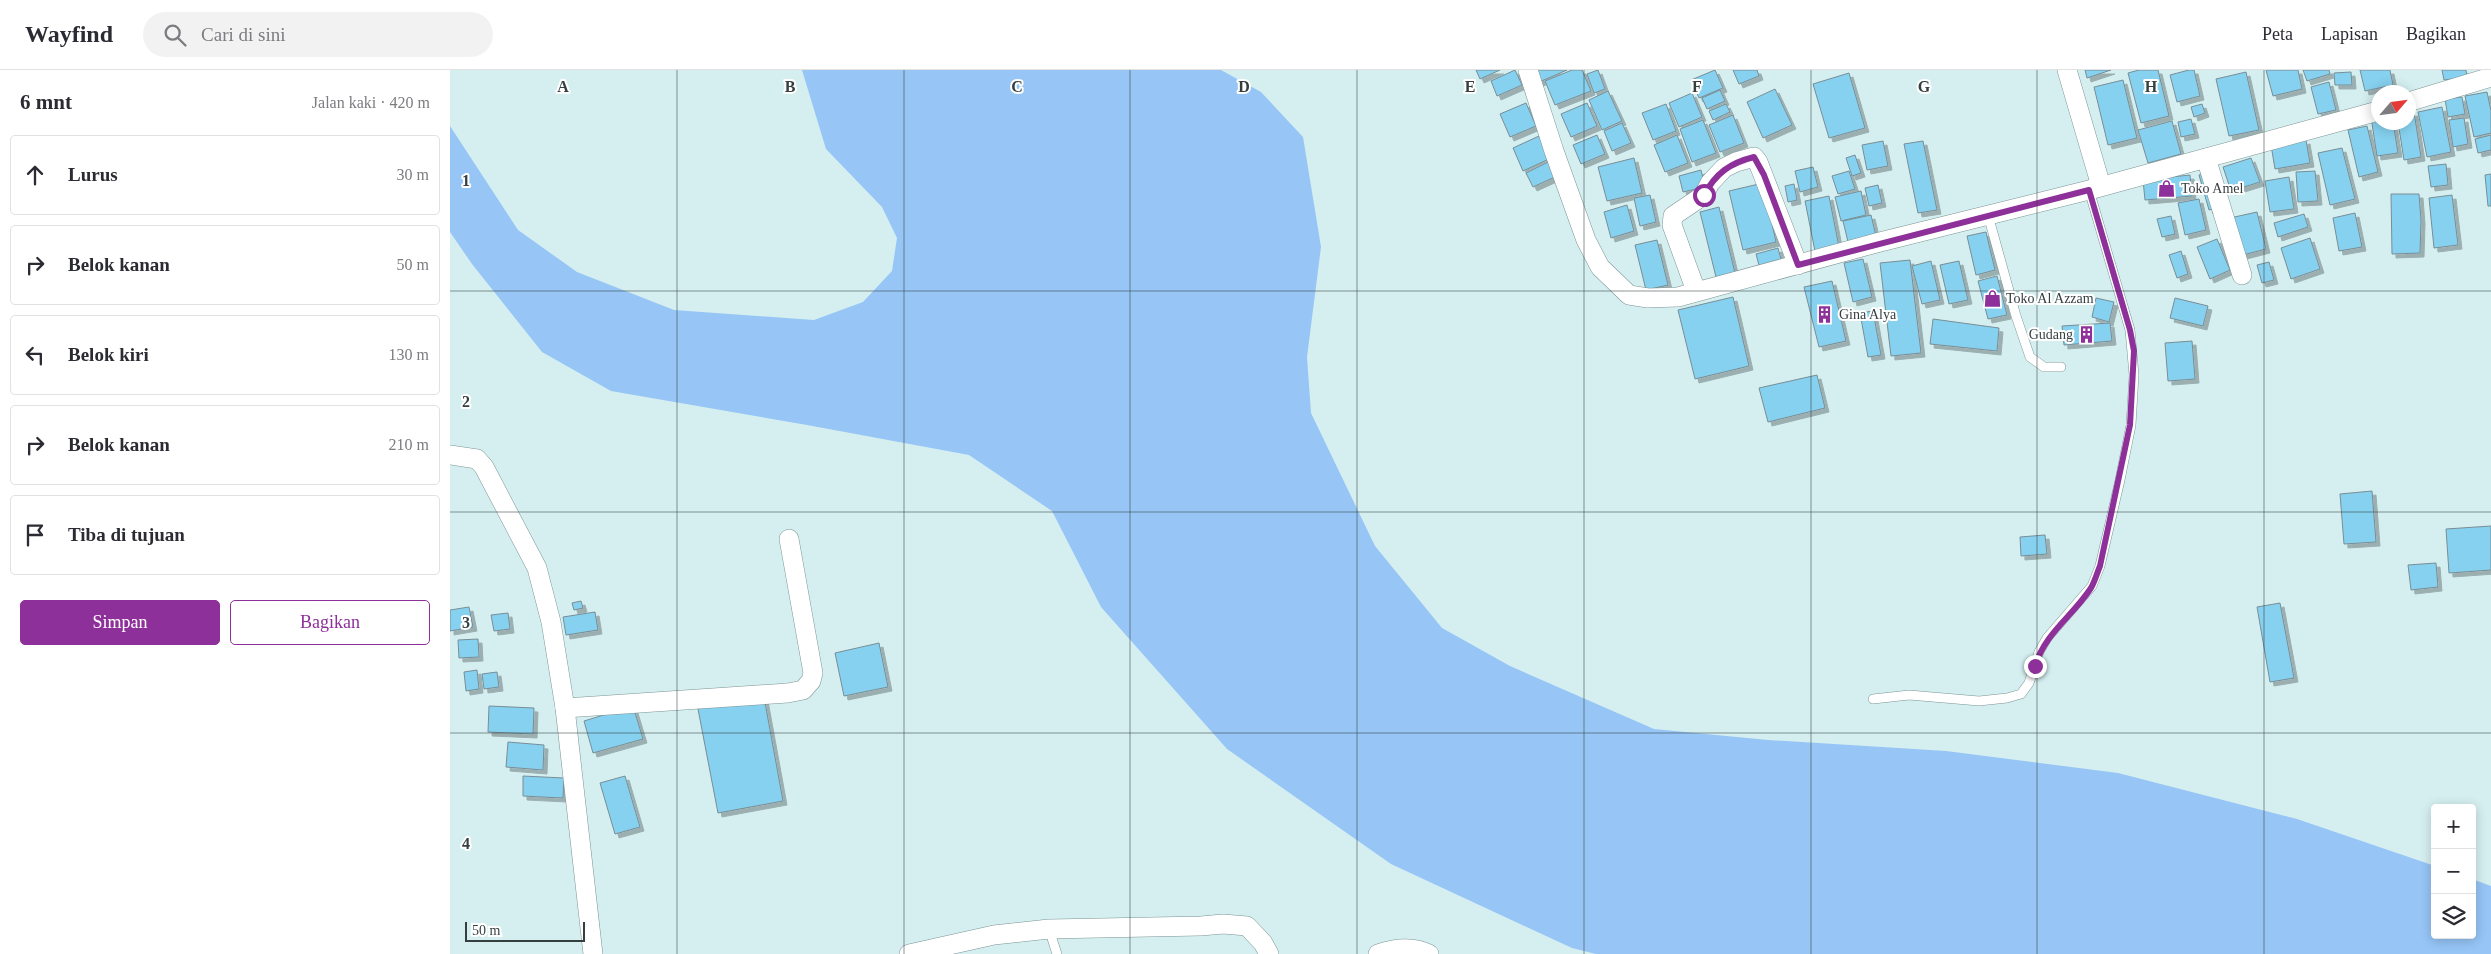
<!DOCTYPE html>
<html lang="id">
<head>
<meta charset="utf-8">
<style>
	:root { --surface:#fff; --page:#f2f2f3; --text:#2b2b33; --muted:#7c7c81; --line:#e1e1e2; --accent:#8e3099 }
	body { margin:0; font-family:"Times New Roman",serif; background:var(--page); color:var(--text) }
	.controls { position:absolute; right:15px; bottom:15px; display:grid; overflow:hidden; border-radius:5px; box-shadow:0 2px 12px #0003 }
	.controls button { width:45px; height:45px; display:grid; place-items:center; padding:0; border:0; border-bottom:1px solid var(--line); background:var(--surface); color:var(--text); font:25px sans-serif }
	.compass { position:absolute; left:1921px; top:15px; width:45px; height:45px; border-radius:50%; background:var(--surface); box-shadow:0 2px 12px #0003; rotate:62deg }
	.scale { position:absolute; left:15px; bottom:12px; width:120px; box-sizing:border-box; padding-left:5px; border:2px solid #353f40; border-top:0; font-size:14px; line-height:18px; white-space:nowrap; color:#353f40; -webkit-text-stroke:4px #fff; paint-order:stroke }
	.stop { position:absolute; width:15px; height:15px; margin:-11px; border:4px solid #8e3099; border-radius:50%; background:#fff }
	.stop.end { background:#8e3099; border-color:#fff; box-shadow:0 1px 5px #0008 }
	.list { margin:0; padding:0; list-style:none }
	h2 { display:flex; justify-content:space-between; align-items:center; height:65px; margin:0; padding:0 20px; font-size:21px }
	h2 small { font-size:16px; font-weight:400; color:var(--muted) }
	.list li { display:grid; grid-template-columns:32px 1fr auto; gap:15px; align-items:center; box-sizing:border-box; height:80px; margin:0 10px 10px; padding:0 10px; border:1px solid var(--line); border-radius:5px }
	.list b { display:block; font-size:19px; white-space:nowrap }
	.list em { font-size:16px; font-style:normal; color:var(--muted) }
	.actions { display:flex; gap:10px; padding:15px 20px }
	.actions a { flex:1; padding:11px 0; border:1px solid var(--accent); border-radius:5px; text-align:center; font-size:18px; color:var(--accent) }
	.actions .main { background:var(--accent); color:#fff }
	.icon { flex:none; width:28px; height:28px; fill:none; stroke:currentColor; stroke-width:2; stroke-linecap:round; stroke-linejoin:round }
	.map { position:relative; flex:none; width:2041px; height:884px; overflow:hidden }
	header { display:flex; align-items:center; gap:30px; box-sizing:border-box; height:70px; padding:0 25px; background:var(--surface); border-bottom:1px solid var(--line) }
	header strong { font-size:24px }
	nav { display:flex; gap:28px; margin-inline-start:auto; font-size:18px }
	.search { width:350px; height:45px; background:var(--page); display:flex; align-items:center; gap:12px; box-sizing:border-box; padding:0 18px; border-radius:28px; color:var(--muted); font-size:19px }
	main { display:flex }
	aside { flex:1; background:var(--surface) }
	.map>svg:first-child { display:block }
	.water { fill:#96c5f6 }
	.building { fill:#86d1ef; stroke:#788d96; filter:url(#shadow) }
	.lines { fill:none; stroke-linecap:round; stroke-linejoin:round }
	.lane-casing { stroke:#7c9495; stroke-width:10 }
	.street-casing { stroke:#7c9495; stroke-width:20 }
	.lane { stroke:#fff; stroke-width:9 }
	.street { stroke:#fff; stroke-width:19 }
	.route { stroke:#8e3099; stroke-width:6 }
	.grid { fill:none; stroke:#353f40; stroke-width:1; stroke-opacity:0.55 }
	.labels { text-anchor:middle; stroke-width:4; stroke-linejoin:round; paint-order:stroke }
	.poi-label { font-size:14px; fill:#353f40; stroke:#fff; text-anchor:start }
	.grid-label { font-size:16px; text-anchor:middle; font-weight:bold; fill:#353f40; stroke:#fff; stroke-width:4; stroke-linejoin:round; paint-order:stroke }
</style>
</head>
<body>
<header>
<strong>Wayfind</strong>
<div class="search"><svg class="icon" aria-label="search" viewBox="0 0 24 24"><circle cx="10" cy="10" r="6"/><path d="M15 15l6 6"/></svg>Cari di sini</div>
<nav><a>Peta</a><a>Lapisan</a><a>Bagikan</a></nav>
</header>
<main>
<aside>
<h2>6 mnt<small>Jalan kaki · 420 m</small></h2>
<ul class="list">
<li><svg class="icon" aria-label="ahead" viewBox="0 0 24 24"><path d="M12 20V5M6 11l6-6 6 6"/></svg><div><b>Lurus</b></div><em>30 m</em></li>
<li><svg class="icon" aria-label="right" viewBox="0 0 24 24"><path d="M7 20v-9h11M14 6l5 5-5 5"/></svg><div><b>Belok kanan</b></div><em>50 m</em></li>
<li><svg class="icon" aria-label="left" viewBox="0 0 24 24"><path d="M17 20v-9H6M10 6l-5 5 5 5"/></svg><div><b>Belok kiri</b></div><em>130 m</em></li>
<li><svg class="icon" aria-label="right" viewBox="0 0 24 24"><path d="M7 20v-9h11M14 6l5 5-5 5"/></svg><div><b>Belok kanan</b></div><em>210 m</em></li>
<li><svg class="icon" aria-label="arrive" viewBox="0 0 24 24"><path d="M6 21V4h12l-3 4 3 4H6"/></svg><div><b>Tiba di tujuan</b></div></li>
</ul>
<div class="actions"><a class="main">Simpan</a><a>Bagikan</a></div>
</aside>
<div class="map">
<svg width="2041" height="884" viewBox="0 0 2041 884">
	<defs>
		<filter id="shadow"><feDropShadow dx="4" dy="4" stdDeviation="0" flood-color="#0004"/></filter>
	</defs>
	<rect width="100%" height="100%" fill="#d5eff0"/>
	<path class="water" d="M352 0H771L811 22 853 67 871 177 857 287 861 343 925 476 992 558 1060 596 1204 659 1318 670 1496 681 1668 703 1847 749 1985 796V865H2022V809L2041 816V884H1146L1122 878 941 794 777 679 651 537 602 441 519 385 357 355 161 321 92 282 22 194 0 162V56L68 160 127 202 224 240 364 250 413 232 442 201 447 168 432 137 376 79Z"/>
	<g class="building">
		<path d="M1026 0H1050L1030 9Z"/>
		<path d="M1065 0 1072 15 1047 26 1041 11Z"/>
		<path d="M1082 0H1117L1087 13Z"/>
		<path d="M1122 0H1132L1141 21 1105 35 1095 11Z"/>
		<path d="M1148 0 1155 19 1144 23 1137 4Z"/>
		<path d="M1265 0 1273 18 1249 28 1241 10Z"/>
		<path d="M1283 0H1307L1309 6 1289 14Z"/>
		<path d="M1635 0H1661L1637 8Z"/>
		<path d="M1689 0H1708L1719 46 1691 53 1678 3Z"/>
		<path d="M1739 0H1744L1750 26 1727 32 1720 5Z"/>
		<path d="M1816 0H1848L1852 19 1823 26Z"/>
		<path d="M1853 0H1879L1880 4 1857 11Z"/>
		<path d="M1910 0H1940L1943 15 1915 21Z"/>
		<path d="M1992 0H2016L2017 7 1994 10Z"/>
		<path d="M1796 2 1809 60 1779 66 1766 9Z"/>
		<path d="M1901 2 1902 15H1885L1884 3Z"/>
		<path d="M1399 3 1415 58 1379 68 1363 14Z"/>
		<path d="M1673 10 1687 68 1658 75 1644 17Z"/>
		<path d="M1879 12 1886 40 1868 44 1861 17Z"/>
		<path d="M1325 19 1342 55 1313 68 1297 32Z"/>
		<path d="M1270 20 1275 31 1257 39 1252 28Z"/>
		<path d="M1158 21 1172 51 1152 60 1139 30Z"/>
		<path d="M2037 22 2041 41V63L2024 67 2015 26Z"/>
		<path d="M1242 23 1252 47 1229 57 1219 33Z"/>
		<path d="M2012 27 2015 44 1998 47 1995 29Z"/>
		<path d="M1076 33 1086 56 1060 67 1050 44Z"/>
		<path d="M1137 33 1147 56 1121 67 1111 44Z"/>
		<path d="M1216 34 1226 61 1203 70 1192 43Z"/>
		<path d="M1276 34 1280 42 1263 50 1259 41Z"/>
		<path d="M1752 34 1755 43 1744 47 1741 37Z"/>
		<path d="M1992 37 2001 82 1977 87 1968 42Z"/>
		<path d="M1964 42 1971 87 1954 90 1948 52H1958V43Z"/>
		<path d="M1283 45 1294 73 1270 82 1259 55Z"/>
		<path d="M1928 46V52H1943L1948 83 1927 86 1921 47Z"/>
		<path d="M2014 48 2018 74 2003 77 1999 50Z"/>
		<path d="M1741 49 1745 64 1731 67 1728 52Z"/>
		<path d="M1253 50 1266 83 1242 92 1230 59Z"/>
		<path d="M1722 51 1731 84 1698 93 1688 60Z"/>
		<path d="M1172 53 1181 73 1162 81 1154 61Z"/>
		<path d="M1917 56 1928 102 1909 107 1898 60Z"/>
		<path d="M1147 65 1155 84 1131 94 1123 75Z"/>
		<path d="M1227 65 1238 93 1215 102 1204 75Z"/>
		<path d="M2041 65V80L2028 83 2025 69Z"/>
		<path d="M1089 66 1099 89 1073 101 1063 78Z"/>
		<path d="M1856 70 1860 93 1825 99 1821 75Z"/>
		<path d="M1433 71 1438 96 1417 100 1412 75Z"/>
		<path d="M1473 71 1487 140 1468 143 1454 74Z"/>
		<path d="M1892 78 1905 129 1880 135 1868 83Z"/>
		<path d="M1405 85 1411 103 1402 106 1396 88Z"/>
		<path d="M1184 88 1192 123 1157 131 1148 97Z"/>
		<path d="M1801 88 1810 112 1781 121 1773 97Z"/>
		<path d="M1100 91 1107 106 1083 117 1076 103Z"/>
		<path d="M1996 94 1998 115 1981 117 1978 96Z"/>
		<path d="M1363 97 1368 117 1350 122 1345 101Z"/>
		<path d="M1251 100 1255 117 1233 122 1229 106Z"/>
		<path d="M1399 101 1405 119 1388 124 1382 106Z"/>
		<path d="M1764 101 1774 136 1759 140 1749 105Z"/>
		<path d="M1865 101 1868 131 1848 132 1846 102Z"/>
		<path d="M2041 104V136H2038L2035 105Z"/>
		<path d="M1740 105 1742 126 1695 130 1693 110Z"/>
		<path d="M1839 107 1844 139 1820 142 1815 111Z"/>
		<path d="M1313 113 1326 172 1293 180 1279 121Z"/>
		<path d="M1344 114 1347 130 1338 132 1335 116Z"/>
		<path d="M1428 115 1432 133 1419 136 1415 118Z"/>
		<path d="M1411 121 1416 145 1391 151 1385 127Z"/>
		<path d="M1941 124H1969L1971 150 1970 183 1942 184Z"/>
		<path d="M1200 125 1206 152 1190 156 1184 128Z"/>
		<path d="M2002 125 2008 175 1984 178 1979 128Z"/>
		<path d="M1379 126 1390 182 1366 186 1355 131Z"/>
		<path d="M1749 129 1756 160 1735 165 1728 133Z"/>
		<path d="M1177 135 1184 161 1161 168 1154 142Z"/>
		<path d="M1269 137 1285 203 1266 207 1250 142Z"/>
		<path d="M1807 142 1816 179 1789 186 1780 148Z"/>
		<path d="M1905 143 1912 177 1889 181 1883 148Z"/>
		<path d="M1854 144 1858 157 1828 167 1824 153Z"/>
		<path d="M1421 145 1427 170 1399 176 1393 151Z"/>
		<path d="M1721 146 1725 164 1712 167 1707 149Z"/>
		<path d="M1536 162 1545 200 1526 205 1517 166Z"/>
		<path d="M1860 168 1870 199 1841 209 1831 178Z"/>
		<path d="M1767 169 1780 200 1760 209 1747 177Z"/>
		<path d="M1207 170 1218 215 1196 220 1185 175Z"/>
		<path d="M1328 178 1333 197 1311 203 1306 184Z"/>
		<path d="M1731 181 1738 204 1727 208 1719 185Z"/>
		<path d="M1413 189 1422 227 1403 232 1394 193Z"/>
		<path d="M1460 190 1471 283 1441 286 1430 193Z"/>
		<path d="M1481 191 1490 230 1472 234 1462 196Z"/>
		<path d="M1509 191 1518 230 1499 234 1490 195Z"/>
		<path d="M1819 192 1824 210 1812 213 1807 195Z"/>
		<path d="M1547 206 1557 245 1538 249 1528 211Z"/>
		<path d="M1382 211 1396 271 1369 277 1354 217Z"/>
		<path d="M1283 227 1299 296 1245 309 1228 240Z"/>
		<path d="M1646 228 1664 232 1659 252 1642 247Z"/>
		<path d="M1725 228 1758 236 1753 256 1720 248Z"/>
		<path d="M1423 241 1431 285 1418 287 1410 243Z"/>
		<path d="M1483 249 1549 258 1547 281 1480 274Z"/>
		<path d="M1660 253 1662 271 1614 275 1612 256Z"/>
		<path d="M1742 271 1745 309 1718 311 1715 273Z"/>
		<path d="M1367 305 1375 338 1318 352 1309 318Z"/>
		<path d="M1922 421 1926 472 1894 474 1890 424Z"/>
		<path d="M2041 456V500L1999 503 1996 459Z"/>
		<path d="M1595 465 1597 484 1571 486 1570 467Z"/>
		<path d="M1986 493 1988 517 1961 520 1958 495Z"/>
		<path d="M131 531 133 538 124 540 122 533Z"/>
		<path d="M1830 533 1844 608 1820 612 1807 537Z"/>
		<path d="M19 537 23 557 0 561V540Z"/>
		<path d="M145 542 148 560 116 565 113 547Z"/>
		<path d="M58 543 60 559 44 561 41 545Z"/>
		<path d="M28 569 29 587 9 588 8 570Z"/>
		<path d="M429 573 438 617 394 626 385 583Z"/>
		<path d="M27 600 29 619 16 621 14 602Z"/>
		<path d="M47 602 49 617 34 619 32 604Z"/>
		<path d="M314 627 333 731 268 743 248 639Z"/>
		<path d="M39 636 84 638 83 664 38 662Z"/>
		<path d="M183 636 193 669 143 683 134 651Z"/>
		<path d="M58 672 94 675 93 700 56 697Z"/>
		<path d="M73 706 114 708 113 728 73 726Z"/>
		<path d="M175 706 190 757 165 764 150 713Z"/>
	</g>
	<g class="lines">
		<defs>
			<g id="lane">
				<path d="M1538 145 1566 246 1580 287 1594 297H1611"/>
				<path d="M1423 629 1459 625 1529 631 1557 628 1571 624 1579 613 1589 582 1597 568 1642 516 1650 496 1670 410 1681 355 1684 305 1680 260 1639 120"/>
				<path d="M599 859 607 884"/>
			</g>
			<g id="street">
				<path d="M1078 0 1104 81 1136 170 1150 197 1179 225 1198 228 1228 227 1430 172 1639 120 1928 41"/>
				<path d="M1617 0 1651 116"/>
				<path d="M1958 32 2041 7"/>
				<path d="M1756 88 1792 205"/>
				<path d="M1246 221 1222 155 1223 146 1254 125 1260 113 1274 98 1286 92 1304 87 1308 92 1348 195"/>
				<path d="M0 385 27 389 34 397 87 498 101 552 115 638 143 884"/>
				<path d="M115 638 338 623 353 620 361 611 363 603 339 469"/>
				<path d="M459 884 544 865 599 859 751 856 773 854 797 856 813 873 819 884"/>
				<path d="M928 884C945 878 962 876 979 884"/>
			</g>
		</defs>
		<use href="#lane" class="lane-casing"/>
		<use href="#street" class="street-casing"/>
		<use href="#lane" class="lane"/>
		<use href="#street" class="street"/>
	</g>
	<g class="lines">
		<path class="route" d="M1254 125C1266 103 1280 93 1304 87L1314 105 1348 195 1639 120 1680 260 1684 281 1680 355 1650 496C1647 503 1645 511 1641 518 1622 547 1596 562 1585 596"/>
	</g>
	<path class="grid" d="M227 0V884M454 0V884M680 0V884M907 0V884M1134 0V884M1361 0V884M1587 0V884M1814 0V884M0 221H2041M0 442H2041M0 663H2041"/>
	<defs>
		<symbol id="shop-bare" viewBox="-9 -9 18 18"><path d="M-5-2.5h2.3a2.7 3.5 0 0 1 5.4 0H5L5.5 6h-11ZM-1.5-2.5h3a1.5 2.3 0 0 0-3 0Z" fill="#8e3099" stroke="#fff" stroke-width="2.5" paint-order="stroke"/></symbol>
		<symbol id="building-bare" viewBox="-9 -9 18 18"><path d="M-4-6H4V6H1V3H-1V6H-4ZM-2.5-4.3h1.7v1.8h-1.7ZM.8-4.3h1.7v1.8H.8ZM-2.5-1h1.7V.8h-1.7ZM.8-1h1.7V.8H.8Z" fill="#8e3099" stroke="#fff" stroke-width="2.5" paint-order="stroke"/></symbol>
	</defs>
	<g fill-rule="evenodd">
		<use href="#shop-bare" x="1704" y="106" width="25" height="25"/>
		<use href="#shop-bare" x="1530" y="216" width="25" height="25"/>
		<use href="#building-bare" x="1362" y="232" width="25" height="25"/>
		<use href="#building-bare" x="1624" y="252" width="25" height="25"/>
	</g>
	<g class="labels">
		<g class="poi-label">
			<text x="1731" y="123">Toko Amel</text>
			<text x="1556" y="233">Toko Al Azzam</text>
			<text x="1389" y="249">Gina Alya</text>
			<text x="1623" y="269" text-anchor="end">Gudang</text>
		</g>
	</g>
	<g class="grid-label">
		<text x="113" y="22">A</text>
		<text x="340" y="22">B</text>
		<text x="567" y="22">C</text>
		<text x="794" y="22">D</text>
		<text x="1020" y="22">E</text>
		<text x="1247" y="22">F</text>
		<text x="1474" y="22">G</text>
		<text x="1701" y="22">H</text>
		<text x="16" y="116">1</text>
		<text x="16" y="337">2</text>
		<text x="16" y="558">3</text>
		<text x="16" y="779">4</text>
	</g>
</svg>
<div class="controls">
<button>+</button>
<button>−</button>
<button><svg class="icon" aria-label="layers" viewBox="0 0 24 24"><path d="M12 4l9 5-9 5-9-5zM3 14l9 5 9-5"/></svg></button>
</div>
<svg class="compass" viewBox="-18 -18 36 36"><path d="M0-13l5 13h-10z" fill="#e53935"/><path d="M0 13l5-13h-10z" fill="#7c7c81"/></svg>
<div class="scale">50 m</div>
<div class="stop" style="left:1254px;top:125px"></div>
<div class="stop end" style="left:1585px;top:596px"></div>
</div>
</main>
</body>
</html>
